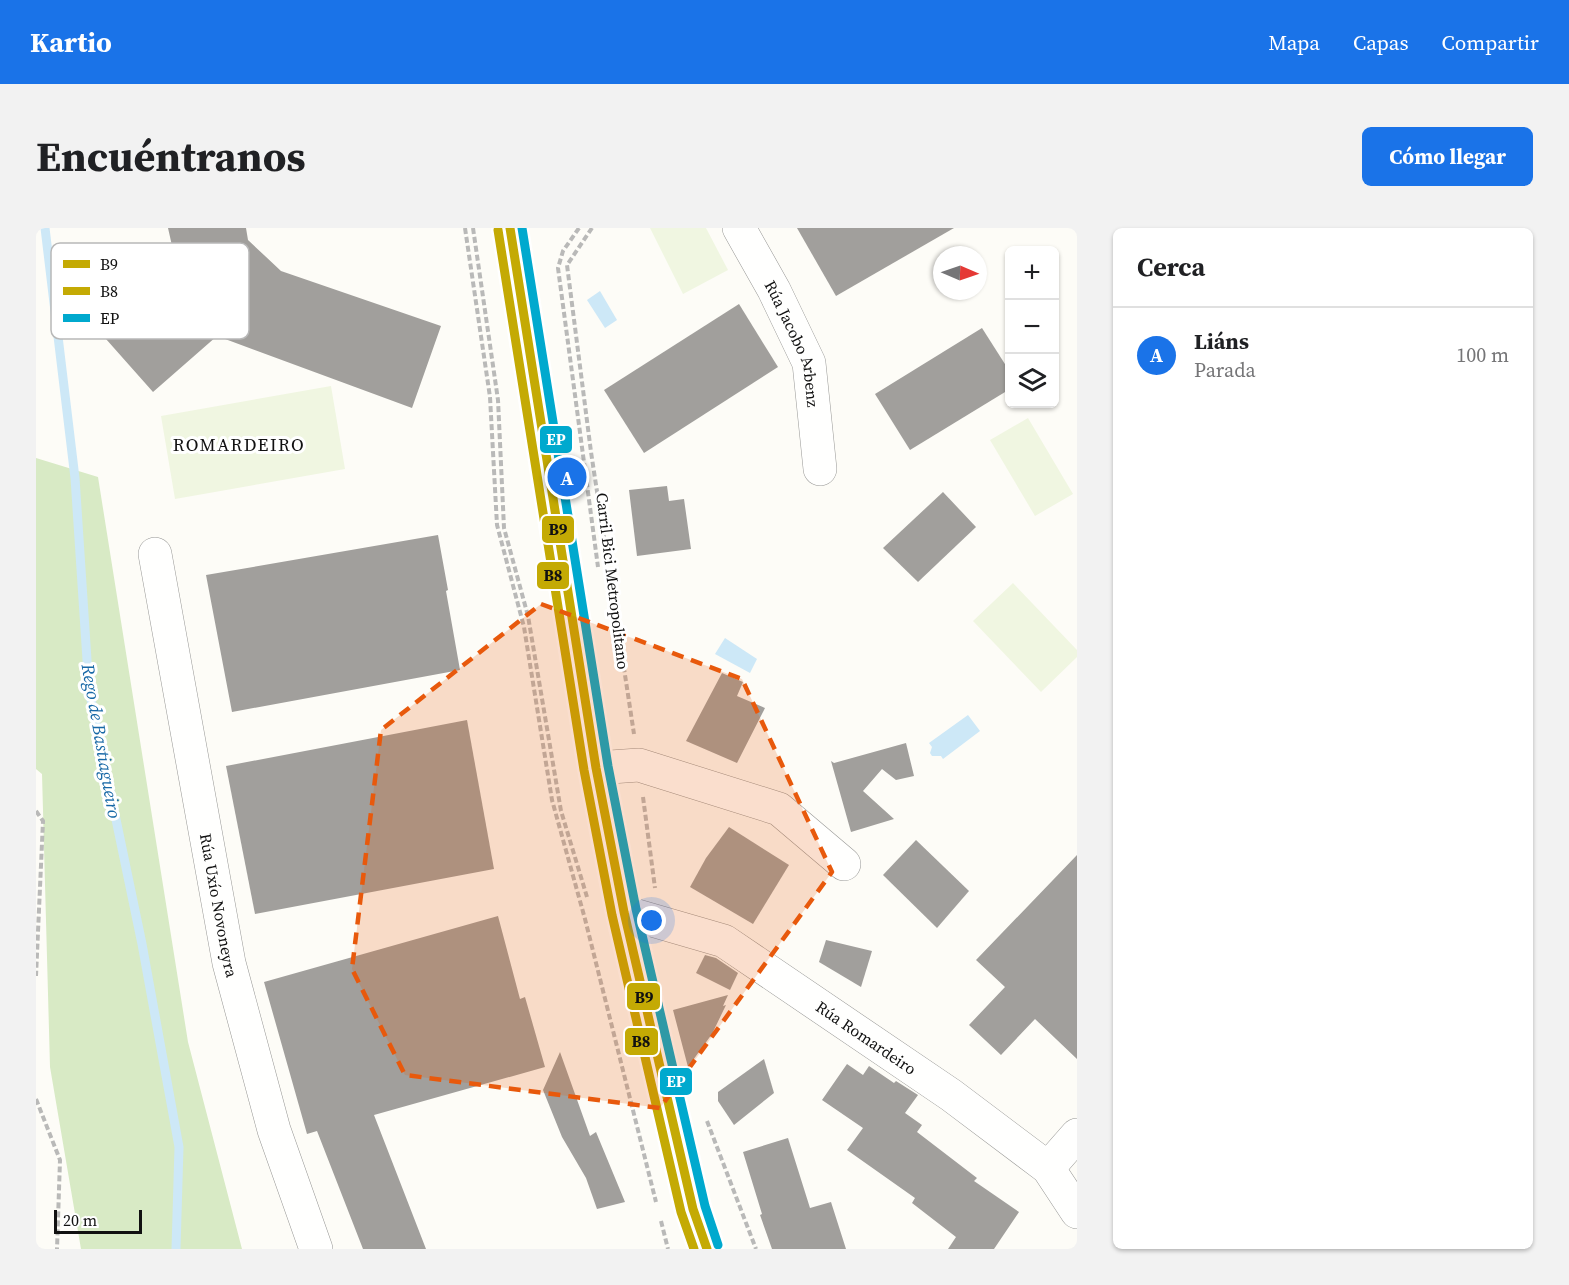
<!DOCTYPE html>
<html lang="es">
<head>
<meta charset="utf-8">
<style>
	:root { --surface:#fff; --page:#f2f2f2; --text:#202124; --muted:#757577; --line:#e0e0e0; --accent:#1a73e8 }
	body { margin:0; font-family:"Source Serif 4",serif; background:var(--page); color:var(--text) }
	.controls { position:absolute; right:18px; top:18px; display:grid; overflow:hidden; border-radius:9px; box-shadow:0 2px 4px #0004 }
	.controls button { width:54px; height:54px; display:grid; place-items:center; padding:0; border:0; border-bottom:2px solid var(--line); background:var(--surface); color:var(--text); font:30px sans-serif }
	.compass { position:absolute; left:897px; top:18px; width:54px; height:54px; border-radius:50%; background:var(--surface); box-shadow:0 2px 4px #0004; rotate:92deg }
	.scale { position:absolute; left:18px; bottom:15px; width:88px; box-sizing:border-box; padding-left:6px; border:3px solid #111; border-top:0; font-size:16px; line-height:21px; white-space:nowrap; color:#111; -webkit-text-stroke:4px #fff; paint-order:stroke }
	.you { position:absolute; left:616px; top:693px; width:21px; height:21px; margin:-15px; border:4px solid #fff; border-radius:50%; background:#1a73e8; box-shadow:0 0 0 9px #1a73e833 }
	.badge { display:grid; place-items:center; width:39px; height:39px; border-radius:50%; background:var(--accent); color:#fff; font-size:20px; font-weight:700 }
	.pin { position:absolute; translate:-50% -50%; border:3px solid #fff; box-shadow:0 2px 6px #0006 }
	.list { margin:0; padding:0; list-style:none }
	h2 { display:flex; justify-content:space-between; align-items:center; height:78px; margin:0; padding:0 24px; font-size:26px }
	h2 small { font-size:20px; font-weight:400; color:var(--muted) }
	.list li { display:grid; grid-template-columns:39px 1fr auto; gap:18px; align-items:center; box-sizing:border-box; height:96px; padding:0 24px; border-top:2px solid var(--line) }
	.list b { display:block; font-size:22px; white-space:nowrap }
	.list p { margin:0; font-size:20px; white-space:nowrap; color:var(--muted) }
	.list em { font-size:20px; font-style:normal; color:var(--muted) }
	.icon { flex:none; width:33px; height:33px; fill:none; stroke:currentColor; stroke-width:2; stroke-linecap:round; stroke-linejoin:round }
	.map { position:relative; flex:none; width:1041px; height:1021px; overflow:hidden; border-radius:9px }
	header { display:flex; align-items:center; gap:36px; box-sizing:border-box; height:84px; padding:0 30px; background:var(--accent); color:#fff }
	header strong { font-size:28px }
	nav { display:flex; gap:33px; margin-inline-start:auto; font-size:21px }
	.intro { display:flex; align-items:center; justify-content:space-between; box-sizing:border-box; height:144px; padding:0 36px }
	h1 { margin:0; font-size:42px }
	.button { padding:15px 27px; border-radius:9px; background:var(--accent); color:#fff; font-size:21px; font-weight:700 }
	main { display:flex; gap:36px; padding:0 36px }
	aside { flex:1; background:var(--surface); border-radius:9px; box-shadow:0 2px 4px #0004 }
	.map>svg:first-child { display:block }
	.forest { fill:#d8eac5 }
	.pitch { fill:#f0f6e1 }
	.water { fill:#cde8f7 }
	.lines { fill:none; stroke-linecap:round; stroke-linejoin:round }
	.stream { stroke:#cde8f7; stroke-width:9 }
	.building { fill:#a19f9c }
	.minor-casing { stroke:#979795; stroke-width:34 }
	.major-casing { stroke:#858482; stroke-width:34 }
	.path { stroke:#b9b9b8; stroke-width:4; stroke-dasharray:6 3; stroke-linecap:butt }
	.minor { stroke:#fffffe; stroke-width:33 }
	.major { stroke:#ede9dc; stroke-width:33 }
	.bus-1-casing { stroke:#fff; stroke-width:14 }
	.bus-2-casing { stroke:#fff; stroke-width:14 }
	.bus-3-casing { stroke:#fff; stroke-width:14 }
	.bus-1 { stroke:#c4aa04; stroke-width:9 }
	.bus-2 { stroke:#c4aa04; stroke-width:9 }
	.bus-3 { stroke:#00a9ce; stroke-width:9 }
	.marked { fill:#e8590c; fill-opacity:0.2; stroke:#e8590c; stroke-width:4.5; stroke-dasharray:12 8; stroke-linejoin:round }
	.labels { text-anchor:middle; stroke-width:6; stroke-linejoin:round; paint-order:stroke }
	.street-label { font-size:16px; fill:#111; stroke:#fff }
	.neighbourhood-label { font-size:18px; letter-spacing:1.5px; fill:#111; stroke:#fff }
	.water-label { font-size:18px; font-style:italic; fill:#1768a6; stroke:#fff }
	.key { fill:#fff; stroke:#b8b8b8; stroke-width:1.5 }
	.key-label { font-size:16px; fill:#111 }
	.line-badge { stroke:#fff; stroke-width:2 }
	.badge-label { font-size:16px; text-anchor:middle; font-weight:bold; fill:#fff }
	.pale-badge-label { font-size:16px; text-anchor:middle; font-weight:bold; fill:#111 }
</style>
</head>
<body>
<header>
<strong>Kartio</strong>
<nav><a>Mapa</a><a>Capas</a><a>Compartir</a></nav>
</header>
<div class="intro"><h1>Encuéntranos</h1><a class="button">Cómo llegar</a></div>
<main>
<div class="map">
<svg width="1041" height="1021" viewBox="0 0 1041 1021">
	<rect width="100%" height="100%" fill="#fdfcf7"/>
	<path class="forest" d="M0 230 62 249 152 814 206 1021H45L14 839 6 546 0 541Z"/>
	<g class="pitch">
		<path d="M614 0H670L692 42 647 66Z"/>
		<path d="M295 158 309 241 139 271 125 188Z"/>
		<path d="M992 190 1037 266 999 288 954 212Z"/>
		<path d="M977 355 1041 422V429L1005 464 937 393Z"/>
	</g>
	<g class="water">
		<path d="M564 63 581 92 569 100 551 72Z"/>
		<path d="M689 410 721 431 714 445 679 426Z"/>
		<path d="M932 487 944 503 907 531 905 528H896L894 525 896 519 893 515Z"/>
	</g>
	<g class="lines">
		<path class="stream" d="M9 0 39 250 53 462 106 716 143 919 140 1021"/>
	</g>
	<g class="building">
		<path d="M132 0H210L212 12 245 43 405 98 376 180 181 108 117 164 54 93 139 31Z"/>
		<path d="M761 0H918L800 68Z"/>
		<path d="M703 76 742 139 608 225 568 162Z"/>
		<path d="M946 100 974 144V161L874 222 839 166Z"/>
		<path d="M631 258 633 273 648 271 655 321 601 328 593 262Z"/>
		<path d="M907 264 940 299 882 354 847 320Z"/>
		<path d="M402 307 412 362 410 363 424 442 196 484 170 347Z"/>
		<path d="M686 445 707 454 701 468 729 480 701 535 650 513Z"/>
		<path d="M431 492 458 641 219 686 190 538Z"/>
		<path d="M870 515 878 548 860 552 846 541 827 563 858 591 815 604 795 533 798 535Z"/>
		<path d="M693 599 753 637 717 696 654 659 670 630Z"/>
		<path d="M880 612 933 663 901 700 847 647Z"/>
		<path d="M1041 627V831L999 791 965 827 933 797 969 759 940 732Z"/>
		<path d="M462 688 484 771 489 769 509 839 338 887 390 1021H327L281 903 271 906 228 754Z"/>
		<path d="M790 712 836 723 825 759 783 734Z"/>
		<path d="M669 727 680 730 702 745 694 762 660 745Z"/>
		<path d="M692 767 687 778 690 777 676 806 652 839 637 782Z"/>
		<path d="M524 824 554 908 560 904 589 974 561 981 550 950 526 909 507 862Z"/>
		<path d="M728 831 738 865 698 897 682 873V864Z"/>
		<path d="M811 836 827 847 833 838 858 855 860 853 882 867 869 885 886 897 881 904 941 950 938 953 983 984 958 1021H912L920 1009 876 975 879 970 811 922 827 900 786 872Z"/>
		<path d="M752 910 774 980 795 974 810 1021H736L724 987 726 986 707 924Z"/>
	</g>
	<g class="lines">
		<defs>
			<g id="minor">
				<path id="s1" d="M703 0 738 62 773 135 784 241"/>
				<path id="s2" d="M119 326 193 735 238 902 280 1021"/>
				<path d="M560 540 603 537 743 581 808 636"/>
				<path id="s3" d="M588 684 688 713 915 867 1012 940 1041 984"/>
				<path d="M1012 940 1041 907"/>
			</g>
			<path id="major" d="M474 0 560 540 588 684 657 981 671 1021"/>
		</defs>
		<use href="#minor" class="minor-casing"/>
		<use href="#major" class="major-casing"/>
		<g class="path">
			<path d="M429 0 454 169 461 297 488 399 516 572 549 691 620 974"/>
			<path d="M437 0 462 172 468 300 492 388 525 583 551 669"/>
			<path d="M543 0 527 23 522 40 562 339"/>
			<path d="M556 0 531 37 555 224 598 506"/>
			<path d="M607 569 619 660"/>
			<path d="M0 583 7 593 0 748"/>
			<path d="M0 871 24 932 21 1021"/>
			<path d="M671 893 720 1021"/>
			<path d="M625 993 632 1021"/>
		</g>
		<use href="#minor" class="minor"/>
		<use href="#major" class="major"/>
		<defs>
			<path id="bus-1" d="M474 0 560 540 588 684 657 981 671 1021"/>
			<path id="bus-2" d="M462 2 548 542 576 687 645 984 658 1021"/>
			<path id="bus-3" d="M486 0 572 538 600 681 669 978 682 1017"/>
		</defs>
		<use href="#bus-1" class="bus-1-casing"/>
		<use href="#bus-2" class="bus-2-casing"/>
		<use href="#bus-3" class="bus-3-casing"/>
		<use href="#bus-1" class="bus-1"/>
		<use href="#bus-2" class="bus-2"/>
		<use href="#bus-3" class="bus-3"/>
	</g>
	<path class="marked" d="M505 376 706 451 796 644 624 880 369 847 316 741 345 502Z"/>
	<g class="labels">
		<g class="street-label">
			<text dy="6" stroke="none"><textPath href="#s1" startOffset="129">Rúa Jacobo Arbenz</textPath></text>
			<text transform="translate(577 353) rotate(83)" y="6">Carril Bici Metropolitano</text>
			<text dy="6" stroke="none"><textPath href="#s2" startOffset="357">Rúa Uxío Novoneyra</textPath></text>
			<text dy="6" stroke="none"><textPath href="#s3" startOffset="276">Rúa Romardeiro</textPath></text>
		</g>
		<g class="neighbourhood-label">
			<text x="203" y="223">ROMARDEIRO</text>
		</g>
		<g class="water-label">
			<text transform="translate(65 513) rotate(80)" y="6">Rego de Bastiagueiro</text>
		</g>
	</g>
	<rect x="15" y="15" width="198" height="96" rx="9" class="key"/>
	<rect x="27" y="32" width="27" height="8" fill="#c4aa04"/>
	<rect x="27" y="59" width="27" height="8" fill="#c4aa04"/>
	<rect x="27" y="86" width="27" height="8" fill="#00a9ce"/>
	<g class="key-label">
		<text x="64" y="42">B9</text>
		<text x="64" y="69">B8</text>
		<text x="64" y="96">EP</text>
	</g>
	<g class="line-badge">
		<rect x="503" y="197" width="34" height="29" rx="6" fill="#00a9ce"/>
		<rect x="505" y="287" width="34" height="29" rx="6" fill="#c4aa04"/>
		<rect x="500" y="333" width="34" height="29" rx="6" fill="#c4aa04"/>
		<rect x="590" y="754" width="35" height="29" rx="6" fill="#c4aa04"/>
		<rect x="588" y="799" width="35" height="29" rx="6" fill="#c4aa04"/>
		<rect x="623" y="839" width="34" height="29" rx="6" fill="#00a9ce"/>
	</g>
	<g class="badge-label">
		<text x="520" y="217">EP</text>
		<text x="640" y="859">EP</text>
	</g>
	<g class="pale-badge-label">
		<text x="522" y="307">B9</text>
		<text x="517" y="353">B8</text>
		<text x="608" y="775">B9</text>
		<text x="605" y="819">B8</text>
	</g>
</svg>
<div class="controls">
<button>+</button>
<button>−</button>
<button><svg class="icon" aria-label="layers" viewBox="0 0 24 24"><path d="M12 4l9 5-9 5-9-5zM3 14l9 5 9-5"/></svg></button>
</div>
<svg class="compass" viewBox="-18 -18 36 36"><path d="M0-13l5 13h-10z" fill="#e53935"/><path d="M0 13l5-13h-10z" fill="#757577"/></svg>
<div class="scale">20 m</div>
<div class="you"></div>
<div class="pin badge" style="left:531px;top:249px">A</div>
</div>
<aside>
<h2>Cerca<small></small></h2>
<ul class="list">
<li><span class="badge">A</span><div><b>Liáns</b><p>Parada</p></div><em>100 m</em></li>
</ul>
</aside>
</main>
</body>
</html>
